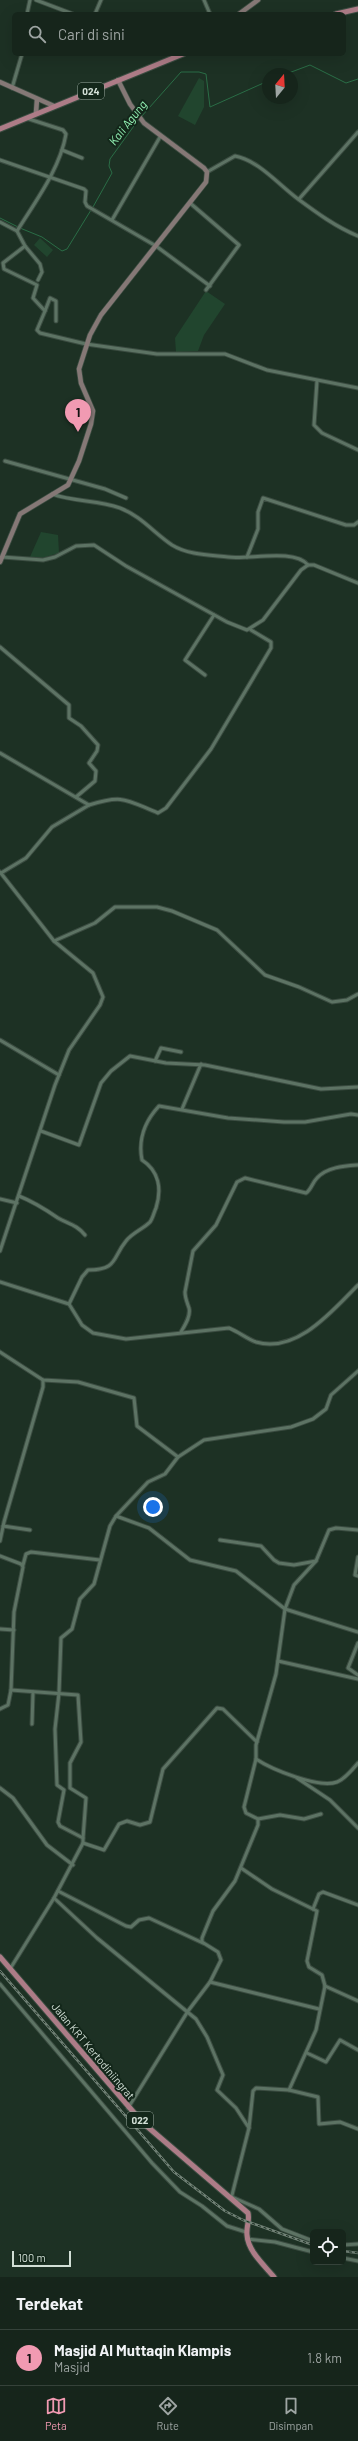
<!DOCTYPE html>
<html lang="id">
<head>
<meta charset="utf-8">
<style>
	:root { --surface:#16251b; --page:#1f2d24; --text:#f1f3f6; --muted:#9ea5a3; --line:#35423a; --accent:#f19ab2 }
	body { margin:0; font-family:Barlow,sans-serif; background:var(--page); color:var(--text) }
	.controls { position:absolute; right:12px; bottom:12px; display:grid; overflow:hidden; border-radius:6px; box-shadow:0 4px 16px #0002 }
	.controls button { width:36px; height:36px; display:grid; place-items:center; padding:0; border:0; border-bottom:1px solid var(--line); background:var(--surface); color:var(--text); font:20px sans-serif }
	.compass { position:absolute; left:262px; top:68px; width:36px; height:36px; border-radius:50%; background:var(--surface); box-shadow:0 4px 16px #0002; rotate:18deg }
	.scale { position:absolute; left:12px; bottom:10px; width:59px; box-sizing:border-box; padding-left:4px; border:2px solid #d2dfd6; border-top:0; font-size:11px; line-height:14px; white-space:nowrap; color:#d2dfd6; -webkit-text-stroke:3px #13271a; paint-order:stroke }
	.you { position:absolute; left:153px; top:1507px; width:14px; height:14px; margin:-10px; border:3px solid #fff; border-radius:50%; background:#1a73e8; box-shadow:0 0 0 6px #1a73e833 }
	.badge { display:grid; place-items:center; width:26px; height:26px; border-radius:50%; background:var(--accent); color:#111; font-size:13px; font-weight:700 }
	.pin { position:absolute; translate:-50% -33px; filter:drop-shadow(0 1px 2px #0008) }
	.pin::after { content:''; position:absolute; top:21px; width:14px; height:12px; background:inherit; clip-path:polygon(0 0,100% 0,50% 100%) }
	.list { margin:0; padding:0; list-style:none }
	h2 { display:flex; justify-content:space-between; align-items:center; height:52px; margin:0; padding:0 16px; font-size:17px }
	h2 small { font-size:13px; font-weight:400; color:var(--muted) }
	.list li { display:grid; grid-template-columns:26px 1fr auto; gap:12px; align-items:center; box-sizing:border-box; height:56px; padding:0 16px; border-top:1px solid var(--line) }
	.list b { display:block; font-size:15px; white-space:nowrap }
	.list p { margin:0; font-size:13px; white-space:nowrap; color:var(--muted) }
	.list em { font-size:13px; font-style:normal; color:var(--muted) }
	.icon { flex:none; width:22px; height:22px; fill:none; stroke:currentColor; stroke-width:2; stroke-linecap:round; stroke-linejoin:round }
	.map { position:relative; flex:none; width:358px; height:2277px; overflow:hidden }
	.search { position:absolute; background:var(--surface); box-shadow:0 4px 16px #0002; left:12px; right:12px; top:12px; height:44px; display:flex; align-items:center; gap:10px; box-sizing:border-box; padding:0 14px; border-radius:6px; color:var(--muted); font-size:15px }
	.sheet { height:108px; background:var(--surface) }
	nav { display:flex; justify-content:space-around; align-items:center; box-sizing:border-box; height:56px; border-top:1px solid var(--line); background:var(--surface); font-size:11px; color:var(--muted) }
	nav a { display:grid; justify-items:center; gap:2px }
	nav .on { color:var(--accent) }
	.map>svg:first-child { display:block }
	.green { fill:#21452e }
	.lines { fill:none; stroke-linecap:round; stroke-linejoin:round }
	.stream { stroke:#2a6d46; stroke-width:1 }
	.street-casing { stroke:#3b4c41; stroke-width:5 }
	.secondary-casing { stroke:#3b4c41; stroke-width:6 }
	.primary-casing { stroke:#3b4c41; stroke-width:7 }
	.street { stroke:#5d7364; stroke-width:3 }
	.secondary { stroke:#857876; stroke-width:4.5 }
	.primary { stroke:#ad7c87; stroke-width:5 }
	.rail-casing { stroke:#728277; stroke-width:2.5 }
	.rail { stroke:#13271a; stroke-width:1; stroke-dasharray:3; stroke-linecap:butt }
	.labels { text-anchor:middle; stroke-width:4; stroke-linejoin:round; paint-order:stroke }
	.shield { fill:#13271a; stroke:#99a89e; stroke-width:1 }
	.shield-label { font-size:10px; font-weight:bold; fill:#d2dfd6 }
	.street-label { font-size:11px; fill:#d2dfd6; stroke:#13271a }
	.water-label { font-size:12px; font-style:italic; fill:#92f0b3; stroke:#13271a }
</style>
</head>
<body>
<div class="map">
<svg width="358" height="2277" viewBox="0 0 358 2277">
	<rect width="100%" height="100%" fill="#1d3124"/>
	<g class="green">
		<path d="M199 78 204 81V107L195 125 178 116Z"/>
		<path d="M40 238 53 250 47 257 34 245Z"/>
		<path d="M206 291 225 304 204 335 198 351 176 352 175 338Z"/>
		<path d="M41 532 58 535 59 553 42 558 30 557Z"/>
	</g>
	<g class="lines">
		<g class="stream">
			<path d="M286 74 310 65 346 83 358 79"/>
			<path d="M141 117 181 72H199L206 74 210 107 268 81"/>
			<path d="M93 207 112 173 109 166 110 159 139 119"/>
			<path d="M0 218 18 227"/>
			<path d="M20 228 42 237 62 251 67 249 91 210"/>
		</g>
		<defs>
			<g id="street">
				<path d="M36 0 73 14"/>
				<path d="M204 0 210 14"/>
				<path d="M27 14 30 0"/>
				<path d="M95 14 101 0"/>
				<path d="M12 88 22 54"/>
				<path d="M62 150 82 158"/>
				<path d="M0 160 84 189 86 191 85 202 87 206 156 246 210 286"/>
				<path d="M207 172 235 156C258 160 279 185 298 199 317 213 336 227 358 236"/>
				<path d="M299 199 358 132"/>
				<path d="M190 203 239 245 206 290"/>
				<path d="M112 220 160 137"/>
				<path d="M0 222 17 231 25 246 40 264 42 272 38 280"/>
				<path d="M17 231C35 202 60 169 66 134L63 130 26 118"/>
				<path d="M25 246 3 263 4 269 37 285 33 298 45 311 50 298 56 301V321"/>
				<path d="M45 311 37 330 40 333 86 344 157 354H225L267 370 358 388"/>
				<path d="M317 381 314 425 322 433 358 450"/>
				<path d="M5 461 105 489 126 498"/>
				<path d="M52 494C74 502 98 500 120 508 141 516 154 533 172 545 188 555 210 555 228 557 248 560 294 548 308 565"/>
				<path d="M2 557 43 560 55 557 76 546 94 545 126 566 227 622 247 630 263 620 301 570 308 565H314L358 583"/>
				<path d="M247 557 258 529V512L263 498 346 525H354L358 522"/>
				<path d="M0 647 69 705V718L81 726 98 745 97 751 89 763 96 771 95 781 76 797"/>
				<path d="M205 675 185 660 214 615"/>
				<path d="M0 753 89 805 52 827 26 858 1 873"/>
				<path d="M89 805C124 794 126 800 158 813L166 808 211 749 271 648V642L251 630"/>
				<path d="M0 872 54 941 93 973 103 997 100 1005 69 1050 55 1085 0 1251"/>
				<path d="M54 941 95 923 115 907H157L172 911 217 930 265 975 299 987 332 1002 347 1000 358 994"/>
				<path d="M0 1040 59 1075"/>
				<path d="M155 1061 161 1048 181 1052"/>
				<path d="M182 1109 201 1064"/>
				<path d="M41 1131 79 1145 101 1083 111 1071 130 1056 166 1063 205 1065 321 1089 358 1087"/>
				<path d="M19 1196C34 1202 45 1209 58 1218 69 1224 77 1225 85 1235"/>
				<path d="M0 1199 17 1203"/>
				<path d="M0 1282 69 1304 82 1325 93 1333 126 1339 229 1328C239 1332 247 1339 256 1342 297 1354 333 1310 358 1285"/>
				<path d="M69 1304 82 1277 88 1270C118 1270 112 1258 126 1241 132 1233 143 1229 150 1222 153 1218 154 1212 156 1208 162 1189 159 1171 142 1160 138 1140 145 1121 159 1106L228 1118 284 1122H305L351 1114 358 1115"/>
				<path d="M181 1332C185 1325 191 1316 189 1308 187 1302 185 1298 185 1292L193 1251 216 1225 237 1182 245 1178 306 1193C311 1190 312 1183 317 1178 327 1167 344 1166 358 1165"/>
				<path d="M0 1352 43 1380 78 1382 134 1398 137 1426 178 1457"/>
				<path d="M116 1516 149 1528 190 1560 236 1571 285 1609 358 1632"/>
				<path d="M3 1526 30 1530"/>
				<path d="M220 1540 261 1546 274 1560 279 1563 294 1565 316 1561"/>
				<path d="M0 1541 4 1522 43 1387V1380"/>
				<path d="M0 1556 21 1564 23 1567 14 1612 11 1690 8 1705 0 1709"/>
				<path d="M358 1557 355 1575 358 1576"/>
				<path d="M23 1565 26 1554 31 1552 100 1560"/>
				<path d="M0 1629 14 1630"/>
				<path d="M358 1643 348 1668 358 1675"/>
				<path d="M278 1661 358 1679"/>
				<path d="M11 1690 78 1695 81 1742 70 1763V1788L86 1798 83 1838"/>
				<path d="M32 1724 33 1692"/>
				<path d="M256 1759C271 1769 319 1789 337 1782 345 1779 352 1770 358 1763"/>
				<path d="M297 1778 330 1800 358 1828"/>
				<path d="M0 1788 13 1798 47 1845 73 1865"/>
				<path d="M258 1819 280 1815 304 1819 321 1814"/>
				<path d="M83 1843 104 1850 119 1824 127 1821 140 1825 150 1822 163 1769 217 1708 223 1709 257 1742"/>
				<path d="M241 1868 272 1889 317 1911 307 1961 309 1967 322 1975 325 1986 316 2030 289 2090"/>
				<path d="M58 1891 126 1926 131 1927 139 1920 149 1918 203 1943"/>
				<path d="M54 1898 97 1938 196 2019 207 2037 223 2075 217 2090 236 2108 249 2128"/>
				<path d="M313 1909 319 1894 323 1892 358 1905"/>
				<path d="M10 1969 54 1898 83 1843V1838L60 1826 58 1822 64 1790 57 1785 55 1729 59 1693 61 1638 72 1629 80 1599 94 1584 110 1526 116 1516 148 1482 165 1474 178 1457 204 1440 291 1427 313 1419 326 1409 331 1395 358 1371"/>
				<path d="M210 1982 319 2009"/>
				<path d="M0 1984 152 2163 180 2192 202 2206 227 2226 246 2232"/>
				<path d="M325 1986 358 2001"/>
				<path d="M307 2053 326 2062 340 2040 358 2050"/>
				<path d="M128 2108 188 2011 210 1982 221 1960 218 1952 202 1942V1938L213 1911 235 1881 258 1825V1819L246 1813 244 1807 256 1759V1745L276 1674 285 1609 294 1585 316 1561 329 1530 336 1528 358 1530"/>
				<path d="M232 2197 259 2209 282 2229 313 2241"/>
				<path d="M231 2199 249 2128 253 2091 256 2088 289 2090 318 2097 319 2124 340 2122 358 2129"/>
				<path d="M247 2239 275 2242 313 2252"/>
				<path d="M343 2245 358 2244"/>
				<path d="M343 2258 358 2261"/>
			</g>
			<g id="secondary">
				<path d="M239 14 258 0"/>
				<path d="M0 82 54 106"/>
				<path d="M36 113 37 99"/>
				<path d="M0 562 20 514 68 485 79 461 91 424 93 411 81 383 79 369 90 335 101 315 206 182 207 172 204 168 144 123 130 104 118 80"/>
			</g>
			<g id="primary">
				<path d="M336 14 358 9"/>
				<path d="M0 129 183 54"/>
				<path d="M0 1957 142 2122 248 2213C250 2220 246 2227 247 2235 248 2251 264 2265 274 2277"/>
			</g>
		</defs>
		<use href="#street" class="street-casing"/>
		<use href="#secondary" class="secondary-casing"/>
		<use href="#primary" class="primary-casing"/>
		<use href="#street" class="street"/>
		<use href="#secondary" class="secondary"/>
		<use href="#primary" class="primary"/>
		<defs>
			<g id="rail">
				<path d="M0 1971 174 2172 225 2211 243 2220 313 2245"/>
				<path d="M343 2251 358 2253"/>
			</g>
		</defs>
		<use href="#rail" class="rail-casing"/>
		<use href="#rail" class="rail"/>
	</g>
	<g class="labels">
		<g class="shield">
			<rect x="78" y="83" width="26" height="16" rx="3"/>
			<rect x="127" y="2112" width="26" height="16" rx="3"/>
		</g>
		<g class="shield-label">
			<text x="91" y="95">024</text>
			<text x="140" y="2124">022</text>
		</g>
		<g class="street-label">
			<text transform="translate(93 2051) rotate(50)" y="4">Jalan KRT Kertodiniingrat</text>
		</g>
		<g class="water-label">
			<text transform="translate(128 123) rotate(-52)" y="4">Kali Agung</text>
		</g>
	</g>
</svg>
<div class="controls">
<button><svg class="icon" aria-label="locate" viewBox="0 0 24 24"><circle cx="12" cy="12" r="6"/><path d="M12 2v4M12 18v4M2 12h4M18 12h4"/></svg></button>
</div>
<svg class="compass" viewBox="-18 -18 36 36"><path d="M0-13l5 13h-10z" fill="#e53935"/><path d="M0 13l5-13h-10z" fill="#9ea5a3"/></svg>
<div class="scale">100 m</div>
<div class="you"></div>
<div class="pin badge" style="left:78px;top:432px">1</div>
<div class="search"><svg class="icon" aria-label="search" viewBox="0 0 24 24"><circle cx="10" cy="10" r="6"/><path d="M15 15l6 6"/></svg>Cari di sini</div>
</div>
<section class="sheet">
<h2>Terdekat<small></small></h2>
<ul class="list">
<li><span class="badge">1</span><div><b>Masjid Al Muttaqin Klampis</b><p>Masjid</p></div><em>1.8 km</em></li>
</ul>
</section>
<nav>
<a class="on"><svg class="icon" aria-label="map" viewBox="0 0 24 24"><path d="M3 6l6-2 6 2 6-2v14l-6 2-6-2-6 2zM9 4v14M15 6v14"/></svg>Peta</a>
<a><svg class="icon" aria-label="directions" viewBox="0 0 24 24"><path d="M12 3l9 9-9 9-9-9zM9 14v-3h6M13 9l2 2-2 2"/></svg>Rute</a>
<a><svg class="icon" aria-label="saved" viewBox="0 0 24 24"><path d="M7 4h10v16l-5-4-5 4z"/></svg>Disimpan</a>
</nav>
</body>
</html>
